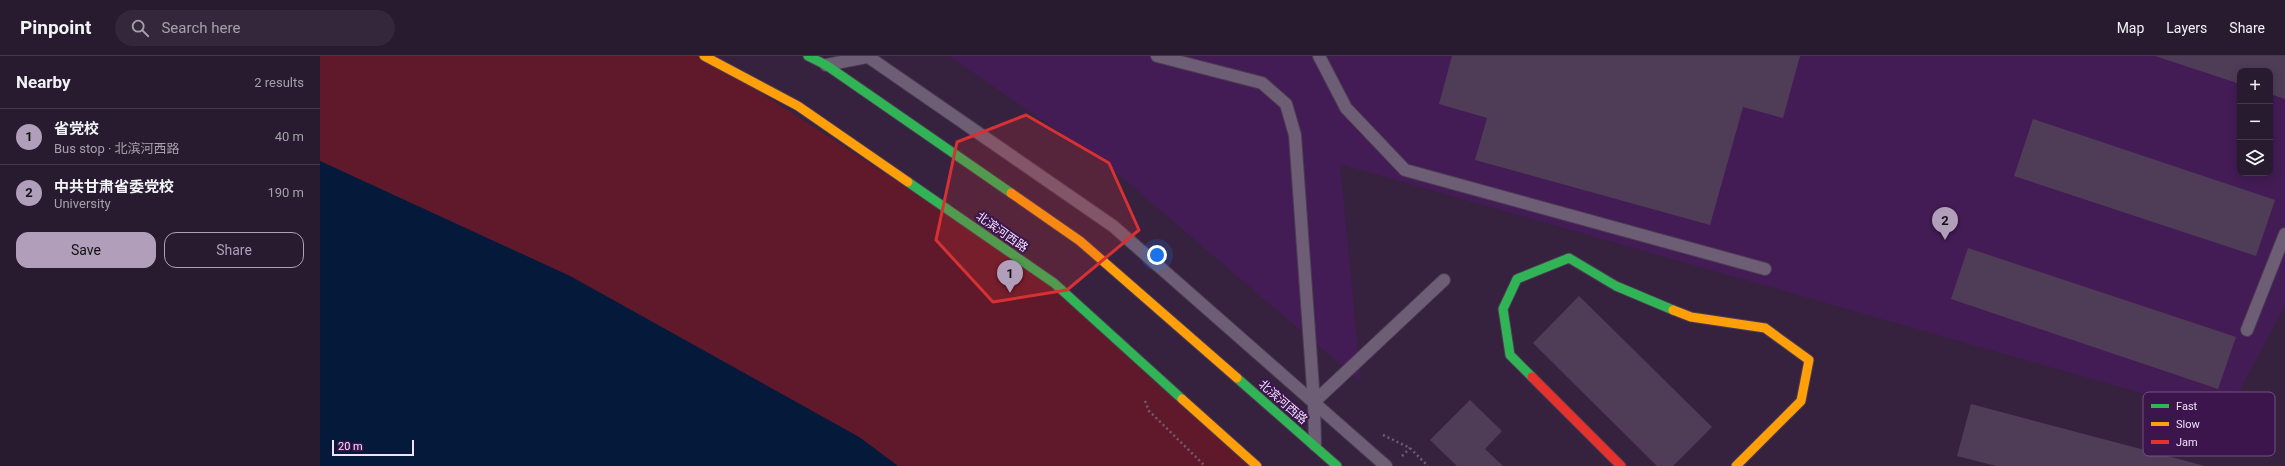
<!DOCTYPE html>
<html lang="en">
<head>
<meta charset="utf-8">
<style>
	:root { --surface:#281a2f; --page:#34273b; --text:#f1f3f6; --muted:#a5a1aa; --line:#44384b; --accent:#b09eba }
	body { margin:0; font-family:Roboto,"Noto Sans SC",sans-serif; background:var(--page); color:var(--text) }
	.controls { position:absolute; right:12px; top:12px; display:grid; overflow:hidden; border-radius:8px; box-shadow:0 2px 10px #0003 }
	.controls button { width:36px; height:36px; display:grid; place-items:center; padding:0; border:0; border-bottom:1px solid var(--line); background:var(--surface); color:var(--text); font:20px sans-serif }
	.scale { position:absolute; left:12px; bottom:10px; width:82px; box-sizing:border-box; padding-left:4px; border:2px solid #f2e1fc; border-top:0; font-size:11px; line-height:14px; white-space:nowrap; color:#f2e1fc; -webkit-text-stroke:3px #3b154c; paint-order:stroke }
	.you { position:absolute; left:837px; top:199px; width:14px; height:14px; margin:-10px; border:3px solid #fff; border-radius:50%; background:#1a73e8; box-shadow:0 0 0 6px #1a73e833 }
	.badge { display:grid; place-items:center; width:26px; height:26px; border-radius:50%; background:var(--accent); color:#111; font-size:13px; font-weight:700 }
	.pin { position:absolute; translate:-50% -33px; filter:drop-shadow(0 1px 2px #0008) }
	.pin::after { content:''; position:absolute; top:21px; width:14px; height:12px; background:inherit; clip-path:polygon(0 0,100% 0,50% 100%) }
	.list { margin:0; padding:0; list-style:none }
	h2 { display:flex; justify-content:space-between; align-items:center; height:52px; margin:0; padding:0 16px; font-size:17px }
	h2 small { font-size:13px; font-weight:400; color:var(--muted) }
	.list li { display:grid; grid-template-columns:26px 1fr auto; gap:12px; align-items:center; box-sizing:border-box; height:56px; padding:0 16px; border-top:1px solid var(--line) }
	.list b { display:block; font-size:15px; white-space:nowrap }
	.list p { margin:0; font-size:13px; white-space:nowrap; color:var(--muted) }
	.list em { font-size:13px; font-style:normal; color:var(--muted) }
	.actions { display:flex; gap:8px; padding:12px 16px }
	.actions a { flex:1; padding:9px 0; border:1px solid var(--accent); border-radius:12px; text-align:center; font-size:14px; color:var(--accent) }
	.actions .main { background:var(--accent); color:#111 }
	.icon { flex:none; width:22px; height:22px; fill:none; stroke:currentColor; stroke-width:2; stroke-linecap:round; stroke-linejoin:round }
	.map { position:relative; flex:none; width:1965px; height:410px; overflow:hidden }
	header { display:flex; align-items:center; gap:24px; box-sizing:border-box; height:56px; padding:0 20px; background:var(--surface); border-bottom:1px solid var(--line) }
	header strong { font-size:19px }
	nav { display:flex; gap:22px; margin-inline-start:auto; font-size:14px }
	.search { width:280px; height:36px; background:var(--page); display:flex; align-items:center; gap:10px; box-sizing:border-box; padding:0 14px; border-radius:22px; color:var(--muted); font-size:15px }
	main { display:flex }
	aside { flex:1; background:var(--surface) }
	.map>svg:first-child { display:block }
	.built { fill:#431c55; fill-rule:evenodd }
	.green { fill:#60192b }
	.water { fill:#05193a }
	.building { fill:#4f3d58 }
	.lines { fill:none; stroke-linecap:round; stroke-linejoin:round }
	.lane-casing { stroke:#4c3c53; stroke-width:14 }
	.fast-casing { stroke:#4c3c53; stroke-width:11 }
	.slow-casing { stroke:#4c3c53; stroke-width:11 }
	.jam-casing { stroke:#4c3c53; stroke-width:11 }
	.path { stroke:#6d5e74; stroke-width:2.5; stroke-dasharray:2 3; stroke-linecap:butt }
	.lane { stroke:#6d5e75; stroke-width:12 }
	.fast { stroke:#30b455; stroke-width:9 }
	.slow { stroke:#ff9f0a; stroke-width:9 }
	.jam { stroke:#e5322d; stroke-width:9 }
	.marked { fill:#d73133; fill-opacity:0.2; stroke:#d73133; stroke-width:3; stroke-linejoin:round }
	.labels { text-anchor:middle; stroke-width:4; stroke-linejoin:round; paint-order:stroke }
	.street-label { font-size:12px; fill:#f2e1fc; stroke:#3b154c }
	.key { fill:#3b154c; stroke:#725281; stroke-width:1 }
	.key-label { font-size:11px; fill:#f2e1fc }
</style>
</head>
<body>
<header>
<strong>Pinpoint</strong>
<div class="search"><svg class="icon" aria-label="search" viewBox="0 0 24 24"><circle cx="10" cy="10" r="6"/><path d="M15 15l6 6"/></svg>Search here</div>
<nav><a>Map</a><a>Layers</a><a>Share</a></nav>
</header>
<main>
<aside>
<h2>Nearby<small>2 results</small></h2>
<ul class="list">
<li><span class="badge">1</span><div><b>省党校</b><p>Bus stop · 北滨河西路</p></div><em>40 m</em></li>
<li><span class="badge">2</span><div><b>中共甘肃省委党校</b><p>University</p></div><em>190 m</em></li>
</ul>
<div class="actions"><a class="main">Save</a><a>Share</a></div>
</aside>
<div class="map">
<svg width="1965" height="410" viewBox="0 0 1965 410">
	<rect width="100%" height="100%" fill="#36223f"/>
	<path class="built" d="M629 0H1965V250L1905 361 1020 108 1041 326 786 108ZM1920 15H1950V117H1920Z"/>
	<path class="green" d="M0 0H384L734 227 937 410H578L539 381 250 220 0 105Z"/>
	<path class="water" d="M0 105 250 220 539 381 578 410H0Z"/>
	<g class="building">
		<path d="M1132 0H1480L1463 62 1423 51 1390 169 1155 104 1167 62 1119 48Z"/>
		<path d="M1835 0H1965V43L1950 38V15H1920V28Z"/>
		<path d="M1713 63 1955 144 1936 200 1694 120Z"/>
		<path d="M1648 192 1916 281 1898 333 1631 243Z"/>
		<path d="M1259 240 1392 371 1353 410H1337L1213 287Z"/>
		<path d="M1150 344 1182 375 1165 393 1183 410H1137L1110 384Z"/>
		<path d="M1651 348 1885 410H1676L1637 400Z"/>
	</g>
	<g class="lines">
		<defs>
			<g id="lane">
				<path d="M547 0 793 170 1066 410"/>
				<path d="M837 0 942 27 966 48 975 79 994 346 995 389"/>
				<path d="M999 0 1026 52 1085 114 1445 213"/>
				<path d="M506 9 552 0"/>
				<path d="M1927 274 1965 178"/>
				<path d="M994 346 1124 224"/>
			</g>
			<g id="fast">
				<path d="M488 0 506 9 691 137"/>
				<path d="M588 126 734 227 862 343"/>
				<path d="M1212 321 1190 299 1183 253 1197 223 1249 202 1296 230 1353 254"/>
				<path d="M917 322 1017 410"/>
			</g>
			<g id="slow">
				<path d="M384 0 478 50 588 126"/>
				<path d="M691 137 760 185 917 322"/>
				<path d="M1353 254 1371 261 1445 272 1489 304 1481 345 1416 410"/>
				<path d="M862 343 937 410"/>
			</g>
			<path id="jam" d="M1212 321 1301 410"/>
		</defs>
		<use href="#lane" class="lane-casing"/>
		<use href="#fast" class="fast-casing"/>
		<use href="#slow" class="slow-casing"/>
		<use href="#jam" class="jam-casing"/>
		<g class="path">
			<path d="M825 345 829 355 885 410"/>
			<path d="M1063 379 1090 392 1108 410"/>
			<path d="M1082 400 1090 392"/>
		</g>
		<use href="#lane" class="lane"/>
		<use href="#fast" class="fast"/>
		<use href="#slow" class="slow"/>
		<use href="#jam" class="jam"/>
	</g>
	<path class="marked" d="M706 59 789 107 819 174 747 234 673 246 616 184 637 86Z"/>
	<g class="labels">
		<g class="street-label">
			<text transform="translate(682 176) rotate(35)" y="4">北滨河西路</text>
			<text transform="translate(963 346) rotate(41)" y="4">北滨河西路</text>
		</g>
	</g>
	<rect x="1823" y="336" width="132" height="64" rx="6" class="key"/>
	<rect x="1831" y="348" width="18" height="4" fill="#30b455"/>
	<rect x="1831" y="366" width="18" height="4" fill="#ff9f0a"/>
	<rect x="1831" y="384" width="18" height="4" fill="#e5322d"/>
	<g class="key-label">
		<text x="1856" y="354">Fast</text>
		<text x="1856" y="372">Slow</text>
		<text x="1856" y="390">Jam</text>
	</g>
</svg>
<div class="controls">
<button>+</button>
<button>−</button>
<button><svg class="icon" aria-label="layers" viewBox="0 0 24 24"><path d="M12 4l9 5-9 5-9-5zM3 14l9 5 9-5"/></svg></button>
</div>
<div class="scale">20 m</div>
<div class="you"></div>
<div class="pin badge" style="left:690px;top:237px">1</div>
<div class="pin badge" style="left:1625px;top:184px">2</div>
</div>
</main>
</body>
</html>
